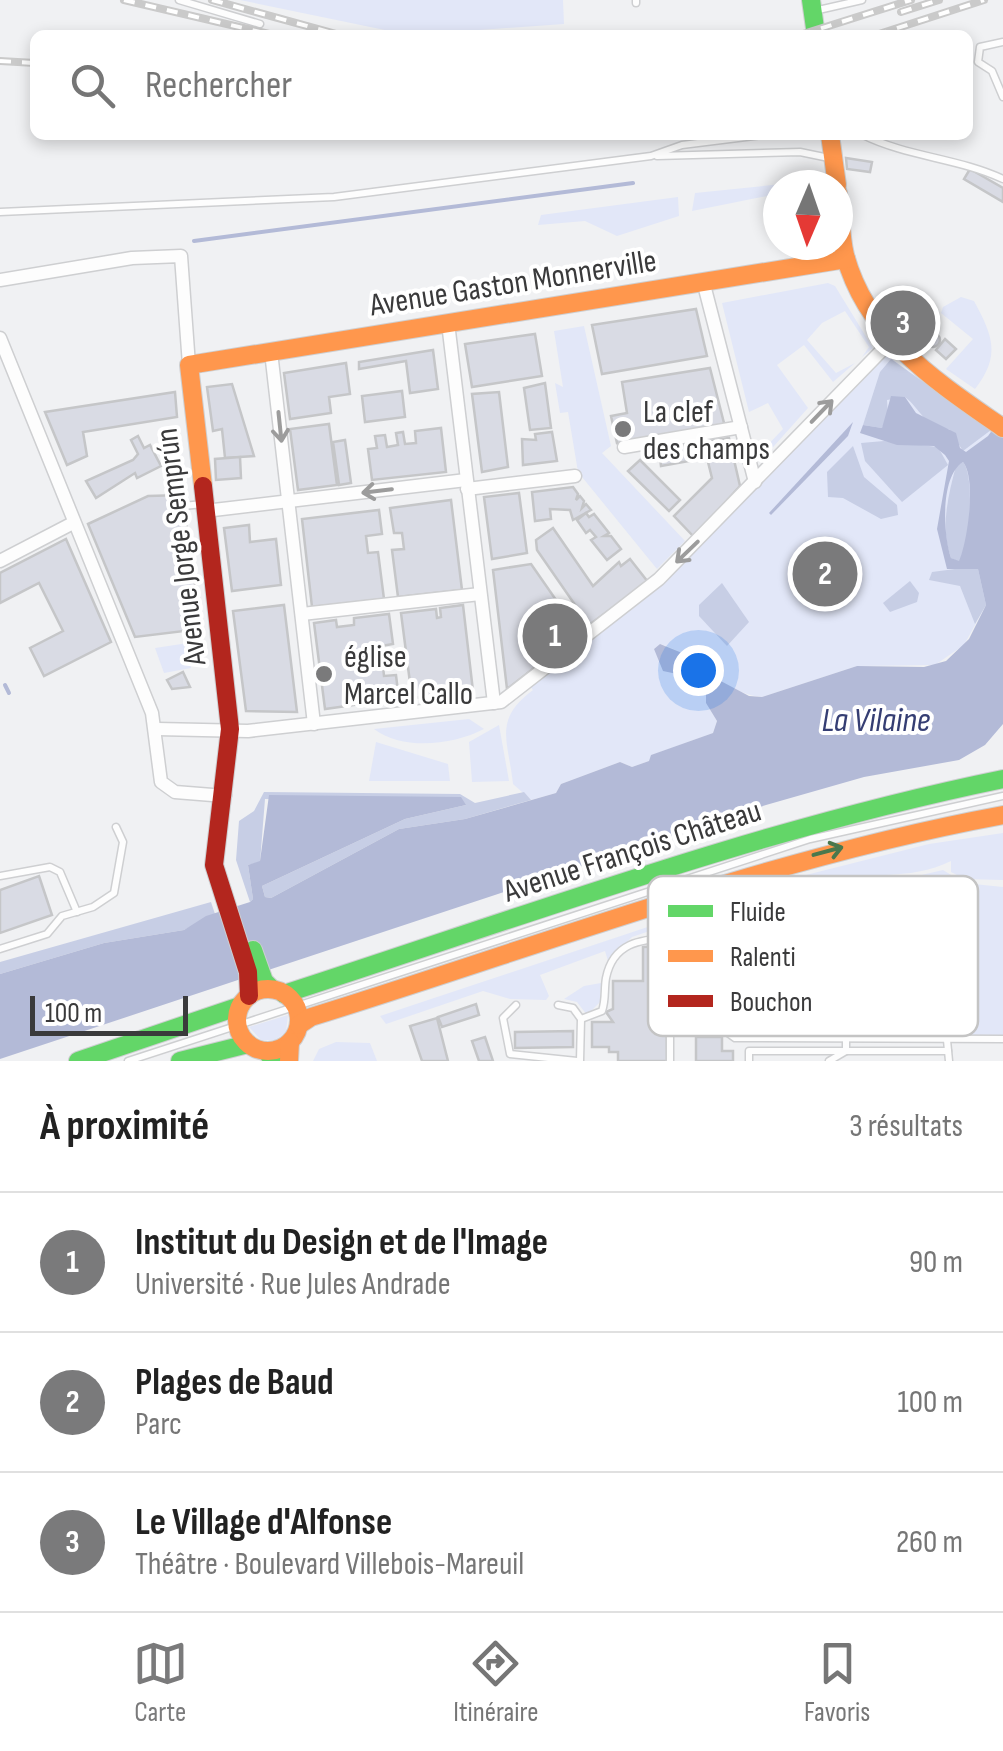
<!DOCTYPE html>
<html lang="fr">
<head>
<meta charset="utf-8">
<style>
	:root { --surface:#fff; --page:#f2f2f2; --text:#222; --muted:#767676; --line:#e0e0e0; --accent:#7a7a7b }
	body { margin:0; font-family:"Sofia Sans Condensed",sans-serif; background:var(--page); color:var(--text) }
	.compass { position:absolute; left:763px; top:170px; width:90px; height:90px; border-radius:50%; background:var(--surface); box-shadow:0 5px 15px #0003; rotate:182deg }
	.scale { position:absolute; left:30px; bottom:25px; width:158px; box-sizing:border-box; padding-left:10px; border:5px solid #3a3a3b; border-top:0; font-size:28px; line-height:35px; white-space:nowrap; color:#3a3a3b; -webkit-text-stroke:8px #fff; paint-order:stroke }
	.you { position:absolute; left:698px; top:670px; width:35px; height:35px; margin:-25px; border:8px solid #fff; border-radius:50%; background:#1a73e8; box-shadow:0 0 0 15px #1a73e833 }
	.badge { display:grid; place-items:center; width:65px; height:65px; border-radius:50%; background:var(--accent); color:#fff; font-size:32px; font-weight:700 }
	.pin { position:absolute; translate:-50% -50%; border:5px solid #fff; box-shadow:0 2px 10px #0006 }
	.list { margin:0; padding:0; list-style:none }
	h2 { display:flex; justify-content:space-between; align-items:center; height:130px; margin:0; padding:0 40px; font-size:42px }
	h2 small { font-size:32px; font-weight:400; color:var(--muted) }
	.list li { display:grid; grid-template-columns:65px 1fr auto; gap:30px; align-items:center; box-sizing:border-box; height:140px; padding:0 40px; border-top:2px solid var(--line) }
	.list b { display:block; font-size:38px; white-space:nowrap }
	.list p { margin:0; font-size:32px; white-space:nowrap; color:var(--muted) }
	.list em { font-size:32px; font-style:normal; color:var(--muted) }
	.icon { flex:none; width:55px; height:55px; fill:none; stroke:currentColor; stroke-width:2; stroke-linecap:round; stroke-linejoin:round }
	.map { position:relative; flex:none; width:1003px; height:1061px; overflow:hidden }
	.search { position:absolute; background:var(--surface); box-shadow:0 5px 15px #0003; left:30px; right:30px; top:30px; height:110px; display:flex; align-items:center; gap:25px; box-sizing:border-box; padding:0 35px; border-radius:15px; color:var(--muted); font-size:38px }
	.sheet { height:550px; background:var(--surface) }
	nav { display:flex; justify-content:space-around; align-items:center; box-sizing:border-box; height:140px; border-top:2px solid var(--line); background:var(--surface); font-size:28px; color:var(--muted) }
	nav a { display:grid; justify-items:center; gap:5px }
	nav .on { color:var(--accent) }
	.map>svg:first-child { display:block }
	.green { fill:#e2e7f8; fill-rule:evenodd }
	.forest { fill:#c7cee5 }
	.water { fill:#b3bad7; fill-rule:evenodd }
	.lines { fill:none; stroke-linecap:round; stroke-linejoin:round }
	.stream { stroke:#b3bad7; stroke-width:4 }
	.building { fill:#d9dbe4; stroke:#c5c6c8; stroke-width:2.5 }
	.lane-casing { stroke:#cecfd1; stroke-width:9 }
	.street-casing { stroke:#cecfd1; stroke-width:15 }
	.fast-casing { stroke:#cecfd1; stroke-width:20 }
	.slow-casing { stroke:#cecfd1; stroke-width:20 }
	.jam-casing { stroke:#cecfd1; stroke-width:20 }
	.lane { stroke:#fdfdfd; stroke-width:6 }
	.street { stroke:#fdfdfd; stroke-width:12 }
	.fast { stroke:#63d668; stroke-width:18 }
	.slow { stroke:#ff974d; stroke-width:18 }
	.jam { stroke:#b3261e; stroke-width:18 }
	.rail-casing { stroke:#cacaca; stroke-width:8 }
	.rail { stroke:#fff; stroke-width:4; stroke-dasharray:11; stroke-linecap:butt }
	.oneway { stroke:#9c9c9c }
	.oneway2 { stroke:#4a784d }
	.poi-dot { fill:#7a7a7b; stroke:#fff; stroke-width:4 }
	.labels { text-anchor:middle; stroke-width:8; stroke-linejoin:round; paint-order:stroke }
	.street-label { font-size:32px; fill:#3a3a3b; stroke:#fff }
	.poi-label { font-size:32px; fill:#3a3a3b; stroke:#fff; text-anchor:start }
	.water-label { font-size:35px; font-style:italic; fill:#353e73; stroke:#fff }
	.key { fill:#fff; stroke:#c4c4c4; stroke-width:2.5 }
	.key-label { font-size:28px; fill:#3a3a3b }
</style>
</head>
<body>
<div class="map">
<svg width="1003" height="1061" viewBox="0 0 1003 1061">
	<rect width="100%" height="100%" fill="#f0f1f3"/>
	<g class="green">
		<path d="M240 0H563L564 24 409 35Z"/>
		<path d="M802 182 778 185V198L777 194 692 211 695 193Z"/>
		<path d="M678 197 679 216 617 236 585 221 538 225 541 215Z"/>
		<path d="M828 283 835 286 873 348 862 357 869 347 845 311 822 323 807 340 836 373 855 363 833 382 804 345 777 365 808 408 766 455 760 453 783 429 768 403 749 412 722 303Z"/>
		<path d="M961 297 974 301C993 336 1001 356 975 389L946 369 973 339 941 313 943 307Z"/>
		<path d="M584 326 611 446 602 453 685 541 657 569 578 472 568 412 560 413 555 383 563 387 554 331Z"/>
		<path d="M885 354 991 430 986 605 964 645 935 665 857 666 762 697C722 694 697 654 660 644L654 649 706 692V703L717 721 713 733 652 755 649 761 632 767 620 762 561 784 556 793 531 800 513 784C508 739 493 720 533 690L529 685 654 589Z"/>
		<path d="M188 643 191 668 164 673 155 648Z"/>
		<path d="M469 719 484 729C453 745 403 751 374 729Z"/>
		<path d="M499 725 509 781 472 782 469 742Z"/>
		<path d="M376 742 448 764 450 781H369Z"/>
		<path d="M1003 833V880L965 879 951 872V861C909 882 864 871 819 880H900L943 870 964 883 1003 887V1037L766 1036 767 959 722 960 721 985H677V1026L673 923 632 937 608 961 605 951 540 975 549 996 546 1000 510 999 483 991 386 1024 380 1016 798 877 929 844ZM746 904 751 906 704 939 682 923Z"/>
		<path d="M601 983 600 1002 587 1015 577 1002 564 999 584 986Z"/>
		<path d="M288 1015 286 1032 275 1040H261L249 1027Z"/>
		<path d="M336 1042 370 1043 377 1061H313L319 1049Z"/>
	</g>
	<g class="forest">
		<path d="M891 359 991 430 963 451 949 429C925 429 920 408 905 397L887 400 888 416 882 428 863 425 880 372Z"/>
		<path d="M884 441 938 447 948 465 902 502 865 461 861 443Z"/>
		<path d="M853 446 864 477 897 505 898 515 881 519 843 498 828 497 827 472Z"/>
		<path d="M963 462C975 476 970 547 959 562L951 558C940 528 948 496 956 466Z"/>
		<path d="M970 567 978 569 986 605 975 624 960 586 929 580 932 572Z"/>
		<path d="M910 581 919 593 917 602 890 612 883 603Z"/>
		<path d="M722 583 749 622 727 646 699 616V605Z"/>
		<path d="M264 792 460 794 475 803 524 792 531 800 465 819 399 829 271 898 265 897 262 886 405 819 466 805 265 799 260 862 248 865 253 899 250 902 236 860 239 821 254 811Z"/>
		<path d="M211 902 215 914 184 930 104 943 0 974V962Z"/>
	</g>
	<g class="water">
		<path d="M891 396 905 397 916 413 956 433 960 448 966 452 988 436 1003 415V724L985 745 959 760 864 777 766 805 0 1059V974L104 943 184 930 206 916 250 902 253 899 248 865 260 861 269 795 461 797 466 805 405 819 262 886 265 897 271 898 399 829 465 819 556 793 561 784 620 762 632 767 649 761 651 755 713 733 717 721 706 703V692L691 677 663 671 654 649 660 644 702 661V671L749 696 762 697 857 666 924 667 946 661 969 639 986 605 978 569H947L937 529 949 461 945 455 934 446 897 445 860 433 863 425 882 428ZM963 462C977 479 967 544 959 561L951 558C943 535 940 476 963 462Z"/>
		<path d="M853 422 848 436 771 515 769 513Z"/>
	</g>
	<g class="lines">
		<g class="stream">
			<path d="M194 241 633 183"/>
			<path d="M5 685 9 693"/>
		</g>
	</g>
	<g class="building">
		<path d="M846 158 872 162 870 172 847 169Z"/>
		<path d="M970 169 1003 188V202L964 179Z"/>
		<path d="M696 309 707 356 602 374 592 325Z"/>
		<path d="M901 311 915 325 907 333 893 319Z"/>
		<circle cx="933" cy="340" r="7"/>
		<path d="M535 334 542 376 472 387 465 344Z"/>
		<path d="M945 339 956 349 946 359 936 350Z"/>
		<path d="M433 350 438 389 410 393 406 361 359 369V362Z"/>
		<path d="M346 363 350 394 329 397 331 413 290 419 284 373Z"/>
		<path d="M710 368 725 427 617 443 611 416 627 413 622 382Z"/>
		<path d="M545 383 551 428 530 430 524 388Z"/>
		<path d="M232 384 254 456 225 458 222 429 213 431 207 387Z"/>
		<path d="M402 391 405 417 365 422 362 396Z"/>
		<path d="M175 392 177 417 83 432 87 456 67 465 45 412Z"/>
		<path d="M499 392 508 467 482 472 472 394Z"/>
		<path d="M329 424 337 485 298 490 290 429Z"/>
		<path d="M441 428 446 472 372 480 368 449 377 448 375 436 385 435 387 447 398 445 396 433 403 432 405 444 416 443 415 431Z"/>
		<path d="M552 432 557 461 523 465 522 439 536 440 535 434Z"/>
		<path d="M138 436 144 448 150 445 161 466 137 478 135 473 96 498 86 481 133 460 138 454 131 440Z"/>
		<path d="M729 438 740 486 694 537 674 516 712 478 703 442Z"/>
		<path d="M345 440 351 483 339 485 333 442Z"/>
		<path d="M697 443 700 459 661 466 659 449Z"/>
		<path d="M240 457 241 478 216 480 215 459Z"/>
		<path d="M640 460 680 500 669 511 628 471Z"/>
		<path d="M573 487 578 494 576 500 580 496 584 501 582 508 586 504 591 510 573 520 570 510 550 509 551 519 535 521 532 492Z"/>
		<path d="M519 493 527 553 492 559 484 497Z"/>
		<path d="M182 495 201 629 135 637 88 524 148 496Z"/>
		<path d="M451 500 462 590 398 597 392 550 404 549 402 533H394L390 508Z"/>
		<path d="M379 510 382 534 366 536 368 553 378 552 384 599 312 607 302 519Z"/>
		<path d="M586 513 589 517 594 514 609 533 604 536H611L621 549 607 560 591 540 596 537 590 530 586 533 577 520Z"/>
		<path d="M249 525 250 542 276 539 281 585 232 591 224 528Z"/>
		<path d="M553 528 593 586 619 562 621 566 630 559 648 582 589 625 537 550 536 540Z"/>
		<path d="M66 539 111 642 44 676 30 648 63 631 39 583 0 603V573Z"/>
		<path d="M531 564 579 633 507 689 493 570Z"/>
		<path d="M284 605 297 712 246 711 233 611Z"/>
		<path d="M463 605 473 691 412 698 401 613 436 609 437 618 441 617 440 608Z"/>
		<path d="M389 614 393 644 381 646 384 676 396 675 399 700 364 704 363 698 353 700 354 705 325 709 314 623 336 620 337 627 354 625V618Z"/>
		<path d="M183 672 190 687 172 689 167 680Z"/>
		<path d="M39 876 52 915 0 933V890Z"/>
		<path d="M666 946 667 1061H618V1052H609V1047H592V1022H613L606 1012 613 1009V981H643V947Z"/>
		<path d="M476 1004 479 1015 442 1027 438 1017Z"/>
		<path d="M437 1018 448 1061H422L410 1026Z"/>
		<path d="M573 1031V1047L515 1048V1032Z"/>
		<path d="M485 1037 493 1061H479L472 1041Z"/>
		<path d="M696 1037H722V1051H733V1061H696Z"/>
	</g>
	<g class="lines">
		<defs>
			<g id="lane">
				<path d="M179 0 260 24"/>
				<path d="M636 0V3"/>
				<path d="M814 11 862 0"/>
				<path d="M1003 42 980 47 978 62 992 71 1003 97"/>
				<path d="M863 135C908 157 958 158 1003 179"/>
				<path d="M657 156 800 152 829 158"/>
				<path d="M0 212 334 197 651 156 682 145 762 135"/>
				<path d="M183 506 203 504"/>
				<path d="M0 876 50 867 60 872 77 912"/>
				<path d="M0 949 47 934 62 916 93 907 114 893 123 842 116 827"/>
				<path d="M516 1005 503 1018 510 1054 577 1061"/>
				<path d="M558 1005 573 1008 581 1019 580 1061"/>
				<path d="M581 1019 602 1011C606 1000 604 989 606 978 613 943 640 939 670 938V1061"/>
				<path d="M670 1031 724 1030 735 1038 1003 1039"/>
				<path d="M947 1040 949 1061"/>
				<path d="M128 1061 810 839 1003 796"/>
				<path d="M749 1061V1051H948"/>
				<path d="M829 1061 846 1051V1039"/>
			</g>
			<g id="street">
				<path d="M0 280 132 258 181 256 189 365"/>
				<path d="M703 281 755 482"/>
				<path d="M448 323 494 703"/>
				<path d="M0 338 152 713 161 782 175 792 225 796"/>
				<path d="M271 352 314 724"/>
				<path d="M624 447 741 427"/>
				<path d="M467 489 575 476"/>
				<path d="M205 511 466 480"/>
				<path d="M0 561 73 523"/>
				<path d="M302 614 480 594"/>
				<path d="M157 729 248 731 501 702 659 579 890 342"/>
			</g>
			<g id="fast">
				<path d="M811 0 816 35"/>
				<path d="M253 950 264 981 272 989"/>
				<path d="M284 994C522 917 758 829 1003 779"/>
				<path d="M266 1051 274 1061"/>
				<path d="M78 1061 240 1006"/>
				<path d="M180 1061 248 1044"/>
			</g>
			<g id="slow">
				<path d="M830 135 837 185"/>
				<path d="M838 193C841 213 840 235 845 255 867 337 937 382 1003 428"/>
				<path d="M203 486 189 365 846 259"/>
				<circle cx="268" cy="1020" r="31"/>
				<path d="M299 1025 311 1017C541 946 765 859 1003 815"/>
				<path d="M289 1061 290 1042"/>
			</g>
			<path id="jam" d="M203 486 230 729 214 865 248 972 249 996"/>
		</defs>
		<use href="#lane" class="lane-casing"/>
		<use href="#street" class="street-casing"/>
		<use href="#fast" class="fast-casing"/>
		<use href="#slow" class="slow-casing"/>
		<use href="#jam" class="jam-casing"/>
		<use href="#lane" class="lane"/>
		<use href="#street" class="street"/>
		<use href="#fast" class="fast"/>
		<use href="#slow" class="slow"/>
		<use href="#jam" class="jam"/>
		<defs>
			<g id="rail">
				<path d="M124 0 269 34"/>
				<path d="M212 0 340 35"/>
				<path d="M901 12 939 0"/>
				<path d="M800 35 911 0"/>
				<path d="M876 35 984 0"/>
				<path d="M0 61 35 63"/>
			</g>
		</defs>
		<use href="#rail" class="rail-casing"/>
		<use href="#rail" class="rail"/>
	</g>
	<defs><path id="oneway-shaft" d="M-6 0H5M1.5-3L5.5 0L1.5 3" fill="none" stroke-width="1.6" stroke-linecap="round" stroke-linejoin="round" transform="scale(2.5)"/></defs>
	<g class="oneway">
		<use href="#oneway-shaft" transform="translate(822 411) rotate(-46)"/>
		<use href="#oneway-shaft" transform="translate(280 427) rotate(84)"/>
		<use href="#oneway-shaft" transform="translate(377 491) rotate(173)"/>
		<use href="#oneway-shaft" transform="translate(687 552) rotate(136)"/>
	</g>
	<use class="oneway2" href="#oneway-shaft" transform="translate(828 851) rotate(-15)"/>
	<g class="poi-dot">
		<circle cx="623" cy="429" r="10"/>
		<circle cx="324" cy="674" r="10"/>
	</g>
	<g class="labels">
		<g class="street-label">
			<text transform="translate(513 282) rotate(-9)" y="11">Avenue Gaston Monnerville</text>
			<text transform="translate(180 547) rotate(-97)" y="11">Avenue Jorge Semprún</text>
			<text transform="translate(632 850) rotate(-18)" y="11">Avenue François Château</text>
		</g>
		<g class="poi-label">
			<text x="643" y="422">La clef<tspan x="643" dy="37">des champs</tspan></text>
			<text x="344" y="667">église<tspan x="344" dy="37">Marcel Callo</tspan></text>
		</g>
		<g class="water-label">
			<text x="876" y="731">La Vilaine</text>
		</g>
	</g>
	<rect x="648" y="876" width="330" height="160" rx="15" class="key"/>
	<rect x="668" y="905" width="45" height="12" fill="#63d668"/>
	<rect x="668" y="950" width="45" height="12" fill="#ff974d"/>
	<rect x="668" y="995" width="45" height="12" fill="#b3261e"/>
	<g class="key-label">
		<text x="730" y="921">Fluide</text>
		<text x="730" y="966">Ralenti</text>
		<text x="730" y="1011">Bouchon</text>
	</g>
</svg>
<svg class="compass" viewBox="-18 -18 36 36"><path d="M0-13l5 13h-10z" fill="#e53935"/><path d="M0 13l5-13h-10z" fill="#767676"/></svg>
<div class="scale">100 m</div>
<div class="you"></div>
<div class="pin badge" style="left:555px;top:636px">1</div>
<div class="pin badge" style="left:825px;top:574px">2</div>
<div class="pin badge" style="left:903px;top:323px">3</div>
<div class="search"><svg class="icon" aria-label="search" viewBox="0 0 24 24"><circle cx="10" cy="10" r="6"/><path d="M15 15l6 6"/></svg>Rechercher</div>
</div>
<section class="sheet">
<h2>À proximité<small>3 résultats</small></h2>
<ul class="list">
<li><span class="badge">1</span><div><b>Institut du Design et de l'Image</b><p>Université · Rue Jules Andrade</p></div><em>90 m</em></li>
<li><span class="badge">2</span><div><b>Plages de Baud</b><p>Parc</p></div><em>100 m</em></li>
<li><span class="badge">3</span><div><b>Le Village d'Alfonse</b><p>Théâtre · Boulevard Villebois-Mareuil</p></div><em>260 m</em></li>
</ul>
</section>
<nav>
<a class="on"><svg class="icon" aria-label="map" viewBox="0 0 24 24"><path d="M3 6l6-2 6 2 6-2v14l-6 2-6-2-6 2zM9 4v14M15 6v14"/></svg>Carte</a>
<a><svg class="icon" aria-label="directions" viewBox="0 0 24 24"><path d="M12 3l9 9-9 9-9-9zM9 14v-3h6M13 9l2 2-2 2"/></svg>Itinéraire</a>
<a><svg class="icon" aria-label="saved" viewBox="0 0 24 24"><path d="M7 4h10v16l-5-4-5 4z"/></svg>Favoris</a>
</nav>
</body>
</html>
